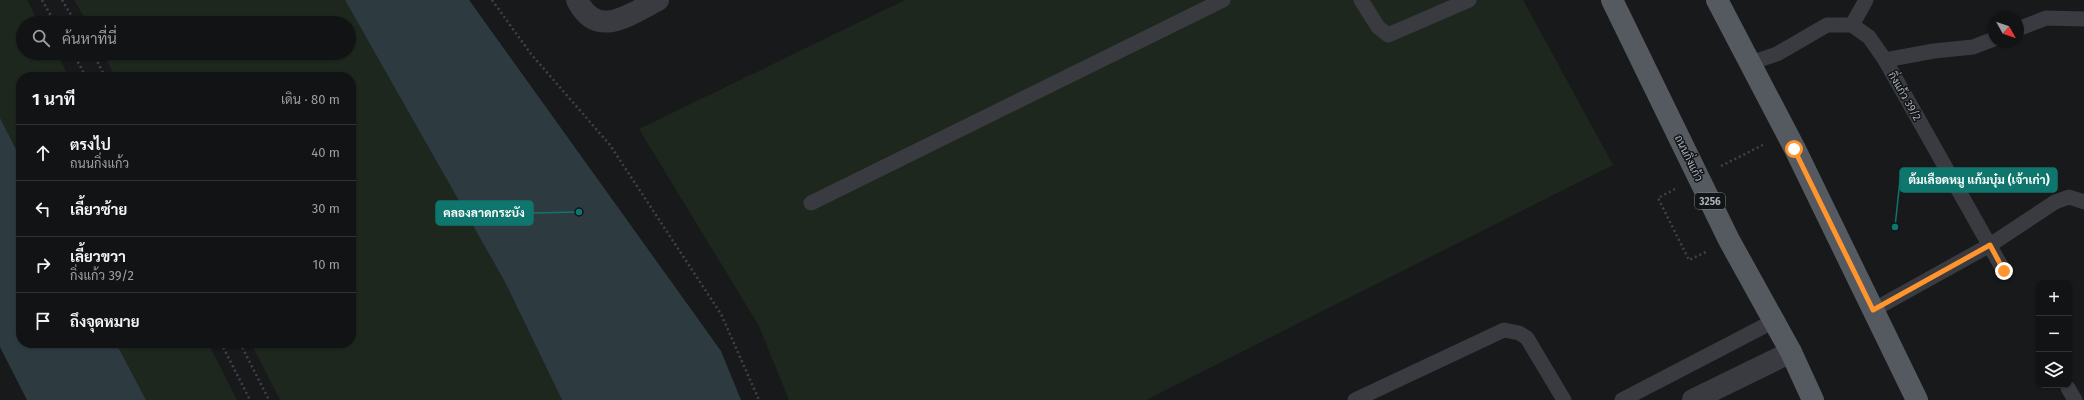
<!DOCTYPE html>
<html lang="th">
<head>
<meta charset="utf-8">
<style>
	:root { --surface:#121314; --page:#1b1c1d; --text:#f1f3f6; --muted:#9c9ea0; --line:#313234 }
	body { margin:0; font-family:"Fira Sans",Sarabun,sans-serif; background:var(--page); color:var(--text) }
	.controls { position:absolute; right:12px; bottom:12px; display:grid; overflow:hidden; border-radius:8px; box-shadow:0 1px 3px #0004 }
	.controls button { width:36px; height:36px; display:grid; place-items:center; padding:0; border:0; border-bottom:1px solid var(--line); background:var(--surface); color:var(--text); font:20px sans-serif }
	.compass { position:absolute; left:1988px; top:12px; width:36px; height:36px; border-radius:50%; background:var(--surface); box-shadow:0 1px 3px #0004; rotate:130deg }
	.stop { position:absolute; width:12px; height:12px; margin:-9px; border:3px solid #ff952c; border-radius:50%; background:#fff }
	.stop.end { background:#ff952c; border-color:#fff; box-shadow:0 1px 4px #0008 }
	.list { margin:0; padding:0; list-style:none }
	h2 { display:flex; justify-content:space-between; align-items:center; height:52px; margin:0; padding:0 16px; font-size:17px }
	h2 small { font-size:13px; font-weight:400; color:var(--muted) }
	.list li { display:grid; grid-template-columns:26px 1fr auto; gap:12px; align-items:center; box-sizing:border-box; height:56px; padding:0 16px; border-top:1px solid var(--line) }
	.list b { display:block; font-size:15px; white-space:nowrap }
	.list p { margin:0; font-size:13px; white-space:nowrap; color:var(--muted) }
	.list em { font-size:13px; font-style:normal; color:var(--muted) }
	.icon { flex:none; width:22px; height:22px; fill:none; stroke:currentColor; stroke-width:2; stroke-linecap:round; stroke-linejoin:round }
	.map { position:relative; flex:none; width:2084px; height:400px; overflow:hidden }
	.search { position:absolute; background:var(--surface); box-shadow:0 1px 3px #0004; left:16px; top:16px; width:340px; height:44px; display:flex; align-items:center; gap:10px; box-sizing:border-box; padding:0 14px; border-radius:22px; color:var(--muted); font-size:15px }
	.panel { position:absolute; background:var(--surface); box-shadow:0 1px 3px #0004; left:16px; top:72px; width:340px; height:276px; border-radius:16px }
	.map>svg:first-child { display:block }
	.green { fill:#1e271e }
	.water { fill:#2d3b41 }
	.lines { fill:none; stroke-linecap:round; stroke-linejoin:round }
	.path { stroke:#3f4347; stroke-width:2.5; stroke-dasharray:2 3; stroke-linecap:butt }
	.service { stroke:#393b40; stroke-width:15 }
	.minor { stroke:#393b40; stroke-width:22 }
	.primary { stroke:#555960; stroke-width:22 }
	.route { stroke:#ff952c; stroke-width:5 }
	.labels { text-anchor:middle; stroke-width:3; stroke-linejoin:round; paint-order:stroke }
	.shield { fill:#131416; stroke:#7c838a; stroke-width:1 }
	.shield-label { font-size:10px; font-weight:bold; fill:#a9b2bc }
	.street-label { font-size:11px; fill:#a9b2bc; stroke:#131416 }
	.leader { fill:none; stroke:#0f766e; stroke-width:1.5 }
	.callout-dot { fill:#0f766e; stroke:#131416; stroke-width:1.5 }
	.callout { fill:#0f766e; stroke:#0f766e; stroke-width:1.5 }
	.callout-label { font-size:12px; text-anchor:middle; font-weight:bold; fill:#fff }
</style>
</head>
<body>
<div class="map">
<svg width="2084" height="400" viewBox="0 0 2084 400">
	<rect width="100%" height="100%" fill="#18191b"/>
	<g class="green">
		<path d="M0 0H27L39 23H23V53H56L69 77H21V159L0 118Z"/>
		<path d="M74 0H345L505 282 562 400H280L251 343H351V77H115L103 53H349V23H88Z"/>
		<path d="M905 0H1523L1613 165 1146 400H789L759 326 639 129Z"/>
		<path d="M116 343H208L237 400H146Z"/>
	</g>
	<g class="water">
		<path d="M345 0H469L721 351 741 400H562L505 282Z"/>
		<path d="M0 118 21 159V343H116L146 400H27L0 347Z"/>
	</g>
	<g class="lines">
		<g class="path">
			<path d="M42 0 55 23"/>
			<path d="M62 0 76 23"/>
			<path d="M492 0 531 54 610 145 721 314 759 400"/>
			<path d="M73 53 86 77"/>
			<path d="M93 53 105 77"/>
			<path d="M1721 166 1763 145"/>
			<path d="M1675 189 1658 198 1689 260 1706 252"/>
			<path d="M221 343 250 400"/>
			<path d="M240 343 269 400"/>
		</g>
		<g class="service">
			<path d="M1361 0 1378 27 1388 35 1469 0"/>
			<path d="M1852 25 1866 0"/>
			<path d="M2018 29 2046 18 2084 19"/>
			<path d="M1885 60 1934 51 1973 47 1994 39"/>
			<path d="M1750 63 1777 54 1827 25H1852L1869 37 1885 60 2004 271"/>
			<path d="M811 203 1223 0"/>
			<path d="M1873 310 1990 245 2055 202 2069 197 2084 202"/>
			<path d="M2068 388 2075 400"/>
			<path d="M1355 400 1504 330 1519 333 1527 338 1564 400"/>
			<path d="M1622 400 1774 321"/>
		</g>
		<g class="minor">
			<path d="M577 0C597 40 629 15 658 0"/>
			<path d="M1693 400 1791 352"/>
		</g>
		<g class="primary">
			<path d="M1612 0 1729 240 1791 352 1813 400"/>
			<path d="M1717 0 1795 149 1917 400"/>
		</g>
	</g>
	<g class="lines">
		<path class="route" d="M1794 149 1873 310 1990 245 2004 271"/>
	</g>
	<g class="labels">
		<rect class="shield" x="1695" y="193" width="30" height="16" rx="3"/>
		<g class="shield-label">
			<text x="1710" y="205">3256</text>
		</g>
		<g class="street-label">
			<text transform="translate(1905 96) rotate(60)" y="4">กิ่งแก้ว 39/2</text>
			<text transform="translate(1689 158) rotate(64)" y="4">ถนนกิ่งแก้ว</text>
		</g>
	</g>
	<path class="leader" d="M1895 227L1900 180M579 212L533 213"/>
	<g class="callout-dot">
		<circle cx="1895" cy="227" r="4"/>
		<circle cx="579" cy="212" r="4"/>
	</g>
	<g class="callout">
		<rect x="1900" y="168" width="157" height="24" rx="4"/>
		<rect x="436" y="201" width="97" height="24" rx="4"/>
	</g>
	<g class="callout-label">
		<text x="1979" y="184">ต้มเลือดหมู แก้มบุ๋ม (เจ้าเก่า)</text>
		<text x="484" y="217">คลองลาดกระบัง</text>
	</g>
</svg>
<div class="controls">
<button>+</button>
<button>−</button>
<button><svg class="icon" aria-label="layers" viewBox="0 0 24 24"><path d="M12 4l9 5-9 5-9-5zM3 14l9 5 9-5"/></svg></button>
</div>
<svg class="compass" viewBox="-18 -18 36 36"><path d="M0-13l5 13h-10z" fill="#e53935"/><path d="M0 13l5-13h-10z" fill="#9c9ea0"/></svg>
<div class="stop" style="left:1794px;top:149px"></div>
<div class="stop end" style="left:2004px;top:271px"></div>
<div class="search"><svg class="icon" aria-label="search" viewBox="0 0 24 24"><circle cx="10" cy="10" r="6"/><path d="M15 15l6 6"/></svg>ค้นหาที่นี่</div>
<section class="panel">
<h2>1 นาที<small>เดิน · 80 m</small></h2>
<ul class="list">
<li><svg class="icon" aria-label="ahead" viewBox="0 0 24 24"><path d="M12 20V5M6 11l6-6 6 6"/></svg><div><b>ตรงไป</b><p>ถนนกิ่งแก้ว</p></div><em>40 m</em></li>
<li><svg class="icon" aria-label="left" viewBox="0 0 24 24"><path d="M17 20v-9H6M10 6l-5 5 5 5"/></svg><div><b>เลี้ยวซ้าย</b></div><em>30 m</em></li>
<li><svg class="icon" aria-label="right" viewBox="0 0 24 24"><path d="M7 20v-9h11M14 6l5 5-5 5"/></svg><div><b>เลี้ยวขวา</b><p>กิ่งแก้ว 39/2</p></div><em>10 m</em></li>
<li><svg class="icon" aria-label="arrive" viewBox="0 0 24 24"><path d="M6 21V4h12l-3 4 3 4H6"/></svg><div><b>ถึงจุดหมาย</b></div></li>
</ul>
</section>
</div>
</body>
</html>
